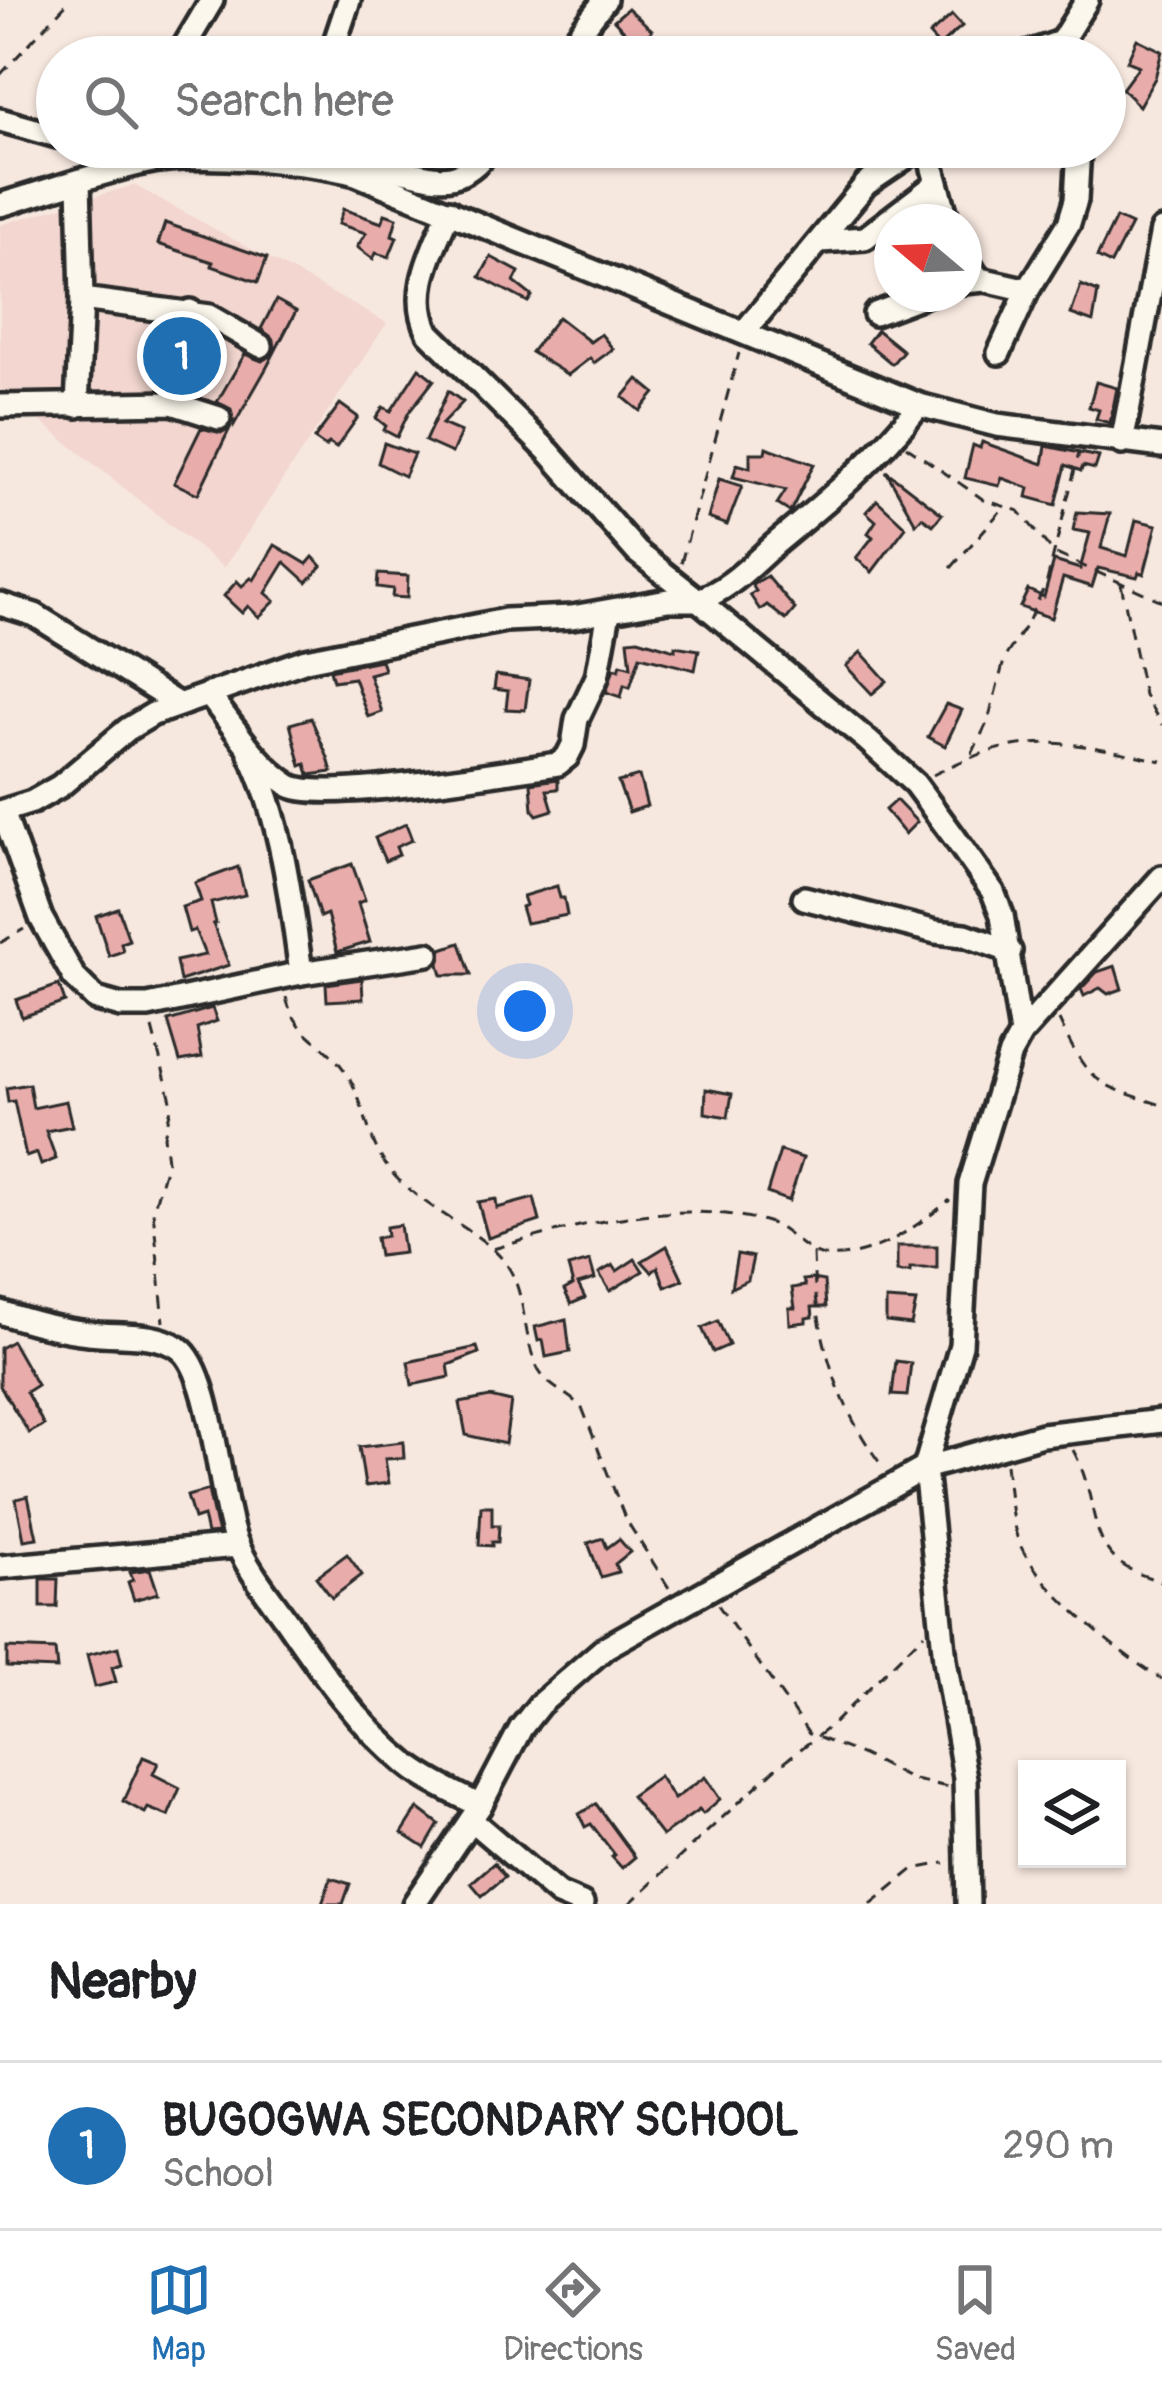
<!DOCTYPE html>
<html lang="en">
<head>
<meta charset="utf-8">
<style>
	:root { --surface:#fff; --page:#f6f6f6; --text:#202124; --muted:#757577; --line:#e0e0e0; --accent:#1f6fb2 }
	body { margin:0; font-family:Pangolin,sans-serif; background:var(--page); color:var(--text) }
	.controls { position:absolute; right:36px; bottom:36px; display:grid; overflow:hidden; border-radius:0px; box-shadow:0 3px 9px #0004 }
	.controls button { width:108px; height:108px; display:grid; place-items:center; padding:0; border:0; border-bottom:3px solid var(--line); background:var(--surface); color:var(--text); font:60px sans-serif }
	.compass { position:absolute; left:874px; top:204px; width:108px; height:108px; border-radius:50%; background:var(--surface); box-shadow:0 3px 9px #0004; rotate:289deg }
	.you { position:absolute; left:525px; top:1011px; width:42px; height:42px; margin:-30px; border:9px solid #fff; border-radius:50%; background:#1a73e8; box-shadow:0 0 0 18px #1a73e833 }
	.badge { display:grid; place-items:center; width:78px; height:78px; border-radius:50%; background:var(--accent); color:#fff; font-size:39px; font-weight:700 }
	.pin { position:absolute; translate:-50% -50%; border:6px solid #fff; box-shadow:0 3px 12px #0006 }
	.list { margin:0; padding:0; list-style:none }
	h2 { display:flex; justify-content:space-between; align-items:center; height:156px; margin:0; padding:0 48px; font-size:51px }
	h2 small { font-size:39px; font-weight:400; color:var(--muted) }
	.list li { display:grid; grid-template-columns:78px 1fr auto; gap:36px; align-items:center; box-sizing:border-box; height:168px; padding:0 48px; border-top:3px solid var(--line) }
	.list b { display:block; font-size:45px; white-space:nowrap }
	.list p { margin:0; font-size:39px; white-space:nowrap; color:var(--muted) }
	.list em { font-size:39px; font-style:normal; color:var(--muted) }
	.icon { flex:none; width:66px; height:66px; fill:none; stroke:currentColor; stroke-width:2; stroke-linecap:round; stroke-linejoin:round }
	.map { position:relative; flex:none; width:1162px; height:1904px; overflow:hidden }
	.search { position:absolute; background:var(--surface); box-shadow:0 3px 9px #0004; left:36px; right:36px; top:36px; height:132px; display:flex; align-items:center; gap:30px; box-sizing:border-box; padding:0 42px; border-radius:66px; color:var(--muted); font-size:45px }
	.sheet { height:324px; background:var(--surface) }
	nav { display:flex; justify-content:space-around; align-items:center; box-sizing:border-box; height:168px; border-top:3px solid var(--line); background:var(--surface); font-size:33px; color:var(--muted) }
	nav a { display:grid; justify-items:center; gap:6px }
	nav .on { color:var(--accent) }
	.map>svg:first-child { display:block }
	.built { fill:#f2d6cf }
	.building { fill:#e8adab; stroke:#2b2b2b; stroke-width:3 }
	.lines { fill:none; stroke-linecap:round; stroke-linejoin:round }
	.minor-casing { stroke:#2b2b2b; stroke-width:30 }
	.path { stroke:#2b2b2b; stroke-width:3; stroke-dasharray:12 9; stroke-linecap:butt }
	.minor { stroke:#fbf7ec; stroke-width:21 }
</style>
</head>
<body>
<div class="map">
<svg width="1162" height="1904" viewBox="0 0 1162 1904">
	<rect width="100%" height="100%" fill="#f7e8df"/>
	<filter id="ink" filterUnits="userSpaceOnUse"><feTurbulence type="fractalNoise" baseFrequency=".00833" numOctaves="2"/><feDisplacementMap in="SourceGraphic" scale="24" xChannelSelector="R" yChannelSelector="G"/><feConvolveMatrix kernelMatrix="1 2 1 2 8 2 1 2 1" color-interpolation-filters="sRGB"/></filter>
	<g filter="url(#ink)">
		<path class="built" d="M134 185 387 323 224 568 0 389V225Z"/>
		<g class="building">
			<path d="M628 8 652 30 644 42 627 34 614 20Z"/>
			<path d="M952 15 962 26 939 46 929 35Z"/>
			<path d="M1137 39 1162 51 1155 78 1139 106 1122 89 1139 66 1127 61Z"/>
			<path d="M343 209 382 223 385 214 397 218 392 235 397 237 389 257 376 253 373 259 357 247 366 233 338 224Z"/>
			<path d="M1116 218 1131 225 1111 264 1097 257Z"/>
			<path d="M165 223 267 258 258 282 212 266 213 262 158 244Z"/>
			<path d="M491 257 519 272 514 282 532 296 528 302 480 277Z"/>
			<path d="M1081 285 1098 292 1093 322 1071 314Z"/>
			<path d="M276 300 296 311 267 367 234 425 231 409 217 402 245 354 262 361 274 352V340L261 329Z"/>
			<path d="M558 317 590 342 601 334 613 349 594 363 590 358 568 375 531 352Z"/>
			<path d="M877 330 903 351 892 364 867 343Z"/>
			<path d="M419 368 434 380 409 412 397 437 384 430 386 426 376 418 383 407 391 411Z"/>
			<path d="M638 379 655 393 640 411 623 397Z"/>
			<path d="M1096 382 1117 388 1110 423 1096 419 1099 410 1089 407Z"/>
			<path d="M448 391 463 402 442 424 461 432 452 453 425 441Z"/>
			<path d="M340 404 358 417 336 448 329 443 326 447 314 439Z"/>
			<path d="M201 428 221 433 230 428 198 494 174 483Z"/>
			<path d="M982 442 1043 464 1046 446 1099 457 1095 469 1083 466 1081 471 1066 465 1056 505 1027 497 1029 488 1002 478 999 486 965 478 973 445 980 448Z"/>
			<path d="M384 443 414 454 404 476 378 463Z"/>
			<path d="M766 447 814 464 790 512 777 504 786 490 733 477 737 464 750 468V453H765Z"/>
			<path d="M886 471 942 514 933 525 922 517 916 524Z"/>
			<path d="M719 479 742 486 727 525 708 518Z"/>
			<path d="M877 500 906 527 872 572 856 558 873 537 868 533 876 521 866 512Z"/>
			<path d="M1077 512 1110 514 1101 548 1127 556 1136 520 1157 525 1144 574 1139 572 1137 577 1098 568 1092 587 1063 578 1051 618 1020 607 1028 590 1044 597 1054 561 1080 569 1090 533 1073 530Z"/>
			<path d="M275 545 307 564 313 557 322 566 307 582 285 562 266 593 275 601 259 617 248 606 242 613 224 596 237 581 242 586 251 578 254 580Z"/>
			<path d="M378 574 408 576 407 598 392 597 393 589 377 587Z"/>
			<path d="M767 576 795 609 786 620 767 605 760 610 750 595 756 591 752 585Z"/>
			<path d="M638 639 675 650V646L699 650 695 670 640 656 630 687 624 685 621 697 606 692 614 668 619 670 621 664 631 667 628 640Z"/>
			<path d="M861 652 887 681 872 694 846 666Z"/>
			<path d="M381 660 384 670 369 674 382 712 368 717 354 678 333 681 330 670Z"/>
			<path d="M496 675 529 680 525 710 506 709 508 691 494 689Z"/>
			<path d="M946 704 962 710 945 746 928 737Z"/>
			<path d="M311 718 328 758 332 772 309 775 306 764 301 766 290 724Z"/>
			<path d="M639 776 647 806 629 812 618 782Z"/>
			<path d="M558 779V789L547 790 553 810 537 815 533 810 531 783Z"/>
			<path d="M896 800 917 822 905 834 885 810Z"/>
			<path d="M406 824 412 840 396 847 399 855 385 861 375 838Z"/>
			<path d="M352 864 365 900 358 903 370 942 337 952 327 914 320 917 308 880Z"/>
			<path d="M238 867 245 895 211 903 216 923 213 924 229 965 180 981 176 961 205 955 195 930 189 932 182 907 201 901 195 883Z"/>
			<path d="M557 886 560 898H564L567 915 526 923 521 907 526 905 523 896Z"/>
			<path d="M118 908 129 940 121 943 123 951 109 956 96 916Z"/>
			<path d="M460 943 471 975H442L439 964 442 949Z"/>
			<path d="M1115 966 1122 989 1108 994 1100 988 1084 996 1081 989 1097 972Z"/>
			<path d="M362 979 363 999 327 1001 326 984Z"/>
			<path d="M59 985 65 1002 22 1017 16 1000Z"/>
			<path d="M212 1008 217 1021 197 1028 202 1057 180 1061 168 1021Z"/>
			<path d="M29 1084 33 1108 66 1101 72 1126 46 1131 56 1159 41 1165 37 1153 26 1157 14 1101 8 1102 6 1088Z"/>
			<path d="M706 1089 732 1094 728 1117 705 1113Z"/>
			<path d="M780 1151 803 1158 789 1201 767 1193Z"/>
			<path d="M534 1198 540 1221 488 1238 478 1202 496 1199 497 1208Z"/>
			<path d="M400 1225 404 1253 379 1256 376 1238 387 1236 386 1227Z"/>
			<path d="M667 1246 683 1280 665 1287 658 1267 652 1272 642 1261Z"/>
			<path d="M897 1246H937V1268H910V1272H897Z"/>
			<path d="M737 1254 753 1257 748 1280 731 1288Z"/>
			<path d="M635 1259 643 1271 610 1291 599 1273 613 1265 617 1271Z"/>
			<path d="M590 1261 595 1279 578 1284 585 1298 571 1304 564 1290 573 1285 568 1267Z"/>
			<path d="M812 1279 824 1281 826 1307H812L813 1317 806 1318V1322L790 1324 789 1308H795L792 1288 805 1286 803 1280Z"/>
			<path d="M886 1300 916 1302 911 1325 886 1322Z"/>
			<path d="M566 1319 570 1352 546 1357 543 1340 538 1341 535 1327Z"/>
			<path d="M718 1321 729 1345 713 1352 702 1328Z"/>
			<path d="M12 1341 37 1385 26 1392 44 1425 29 1433 0 1386V1348Z"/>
			<path d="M477 1347 479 1353 448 1365 450 1377 412 1385 408 1362Z"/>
			<path d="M896 1361 911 1363 907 1396 892 1395Z"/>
			<path d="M490 1397 511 1402 505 1444 466 1435 460 1403Z"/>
			<path d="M403 1442 404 1458 385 1459 389 1483 365 1486 359 1447Z"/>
			<path d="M208 1490 215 1522 218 1533 207 1534 203 1516 194 1519 187 1496Z"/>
			<path d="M28 1496 37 1538 24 1540 16 1499Z"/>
			<path d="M481 1506H492V1525H499L498 1542H492V1546L479 1545Z"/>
			<path d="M603 1538 607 1548 619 1539 630 1552 615 1564 618 1572 601 1577 588 1543Z"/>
			<path d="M347 1554 362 1575 332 1598 316 1577Z"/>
			<path d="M150 1569 158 1593 134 1600 128 1582 133 1580 130 1572Z"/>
			<path d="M41 1579H58L57 1607H41Z"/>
			<path d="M118 1647 122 1664 112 1667 116 1682 95 1687 87 1655Z"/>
			<path d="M7 1648 55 1650 57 1669 7 1667Z"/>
			<path d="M143 1757 158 1763 153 1774 180 1788 168 1816 148 1808 145 1813 123 1801Z"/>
			<path d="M659 1776 674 1799 705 1777 720 1799 703 1814 699 1810 662 1836 631 1796Z"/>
			<path d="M596 1804 635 1857 622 1868 612 1857 615 1855 591 1824 585 1827 579 1814Z"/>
			<path d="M418 1808 439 1824 425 1848 402 1833Z"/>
			<path d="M494 1863 505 1877 482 1896 471 1883Z"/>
			<path d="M331 1878 350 1884 343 1904H322Z"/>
		</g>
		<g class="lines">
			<defs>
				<g id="minor">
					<path d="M178 57 212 0"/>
					<path d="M330 57 349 0"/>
					<path d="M561 57 605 0"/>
					<path d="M1017 57 1061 42 1087 0"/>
					<path d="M0 120 57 136"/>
					<path d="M96 147 147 161"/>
					<path d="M927 147 948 222"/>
					<path d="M362 171C415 157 446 208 491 147"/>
					<path d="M0 205C47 191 95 174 143 163 195 151 304 161 356 174L919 405 997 425 1162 446"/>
					<path d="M449 211C433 251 408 292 429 333L549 452 637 552 698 600C729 590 751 565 775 544 827 501 878 459 919 405"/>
					<path d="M821 241 865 238 937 183"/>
					<path d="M964 255 979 280"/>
					<path d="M964 282 985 280 1028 290"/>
					<path d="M82 299 209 316 261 346"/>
					<path d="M875 314 928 294"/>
					<path d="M745 331 866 184 921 147"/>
					<path d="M999 353 1028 290 1069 223 1076 200 1079 147"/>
					<path d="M172 403 190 311"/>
					<path d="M0 406 172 403 219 418"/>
					<path d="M77 406 82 299 79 181"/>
					<path d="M1122 443 1162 230"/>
					<path d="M0 604 35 615 176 703"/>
					<path d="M208 694C232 724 256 764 289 785 319 804 513 770 558 764L567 757 573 745 577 719 597 677 609 612"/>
					<path d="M250 754C281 817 292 904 301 973"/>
					<path d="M0 812 32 802 60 786 128 729 153 714 306 660 505 620 572 617 668 600H698L868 741 915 784 952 834 993 892 1002 915 1021 1034"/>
					<path d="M3 812 41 918 74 977 96 999 121 1006H148L301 973 428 954"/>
					<path d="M804 898 936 932 965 935 1010 951"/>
					<path d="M0 1312C29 1322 59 1330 89 1333 119 1337 153 1331 179 1348 212 1370 219 1496 235 1539 246 1567 267 1593 284 1617 321 1671 357 1724 408 1765 429 1782 456 1793 480 1806"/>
					<path d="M0 1567 238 1546"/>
					<path d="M471 1820 558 1894 582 1904"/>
					<path d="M414 1904 480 1806 521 1728 540 1704 606 1647 925 1468 1042 1435 1162 1421"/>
					<path d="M968 1904 965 1778 945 1660 925 1468 961 1345 970 1184 1010 1054 1021 1034 1162 877"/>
				</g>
			</defs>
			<use href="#minor" class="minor-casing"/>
			<g class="path">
				<path d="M0 75 70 0"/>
				<path d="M906 446 984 500 1019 511 1054 553 1162 601"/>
				<path d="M681 563 739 353"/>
				<path d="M951 568 1004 507"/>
				<path d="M1121 584 1144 695 1162 725"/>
				<path d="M972 754 988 721 1005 657 1028 622 1047 581 1079 453"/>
				<path d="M933 775C1020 729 1070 741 1162 761"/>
				<path d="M0 943 24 929"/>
				<path d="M286 997C294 1033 322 1040 342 1067 365 1096 365 1138 388 1168 418 1207 478 1228 504 1261 527 1290 522 1335 537 1367 547 1389 570 1392 583 1410L625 1518 669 1588"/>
				<path d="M1059 1020C1089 1084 1096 1084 1162 1105"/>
				<path d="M152 1028 172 1104 164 1136 167 1161 153 1211 164 1322"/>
				<path d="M493 1249C580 1224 673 1198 764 1221 788 1227 805 1255 827 1256 873 1259 916 1227 950 1200"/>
				<path d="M813 1253C815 1332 835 1404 883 1467"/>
				<path d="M1073 1450C1106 1510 1077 1561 1162 1581"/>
				<path d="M1006 1464C1009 1487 1010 1514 1017 1537 1032 1583 1120 1655 1162 1679"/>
				<path d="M718 1605 809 1734 863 1755 910 1779 948 1787"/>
				<path d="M629 1904 775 1769 834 1723 924 1633"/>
				<path d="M871 1904 914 1869 945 1863"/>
			</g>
			<use href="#minor" class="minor"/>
		</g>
	</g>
</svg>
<div class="controls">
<button><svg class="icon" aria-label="layers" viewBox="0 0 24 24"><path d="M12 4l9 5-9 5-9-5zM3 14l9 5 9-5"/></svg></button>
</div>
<svg class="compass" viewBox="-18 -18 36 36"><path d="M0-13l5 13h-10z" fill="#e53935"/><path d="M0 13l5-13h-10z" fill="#757577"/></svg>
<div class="you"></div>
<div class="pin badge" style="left:182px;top:356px">1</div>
<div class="search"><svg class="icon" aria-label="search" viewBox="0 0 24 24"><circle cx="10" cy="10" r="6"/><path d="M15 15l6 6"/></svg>Search here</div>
</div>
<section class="sheet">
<h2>Nearby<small></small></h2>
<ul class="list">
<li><span class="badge">1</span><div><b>BUGOGWA SECONDARY SCHOOL</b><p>School</p></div><em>290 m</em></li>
</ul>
</section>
<nav>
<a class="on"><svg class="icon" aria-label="map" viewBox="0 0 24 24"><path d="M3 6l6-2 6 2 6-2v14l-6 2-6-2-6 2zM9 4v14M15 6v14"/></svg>Map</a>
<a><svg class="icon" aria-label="directions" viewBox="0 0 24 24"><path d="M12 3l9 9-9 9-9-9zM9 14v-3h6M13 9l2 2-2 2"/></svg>Directions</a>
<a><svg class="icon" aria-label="saved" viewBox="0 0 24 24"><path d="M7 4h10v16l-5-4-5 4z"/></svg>Saved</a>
</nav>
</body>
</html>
